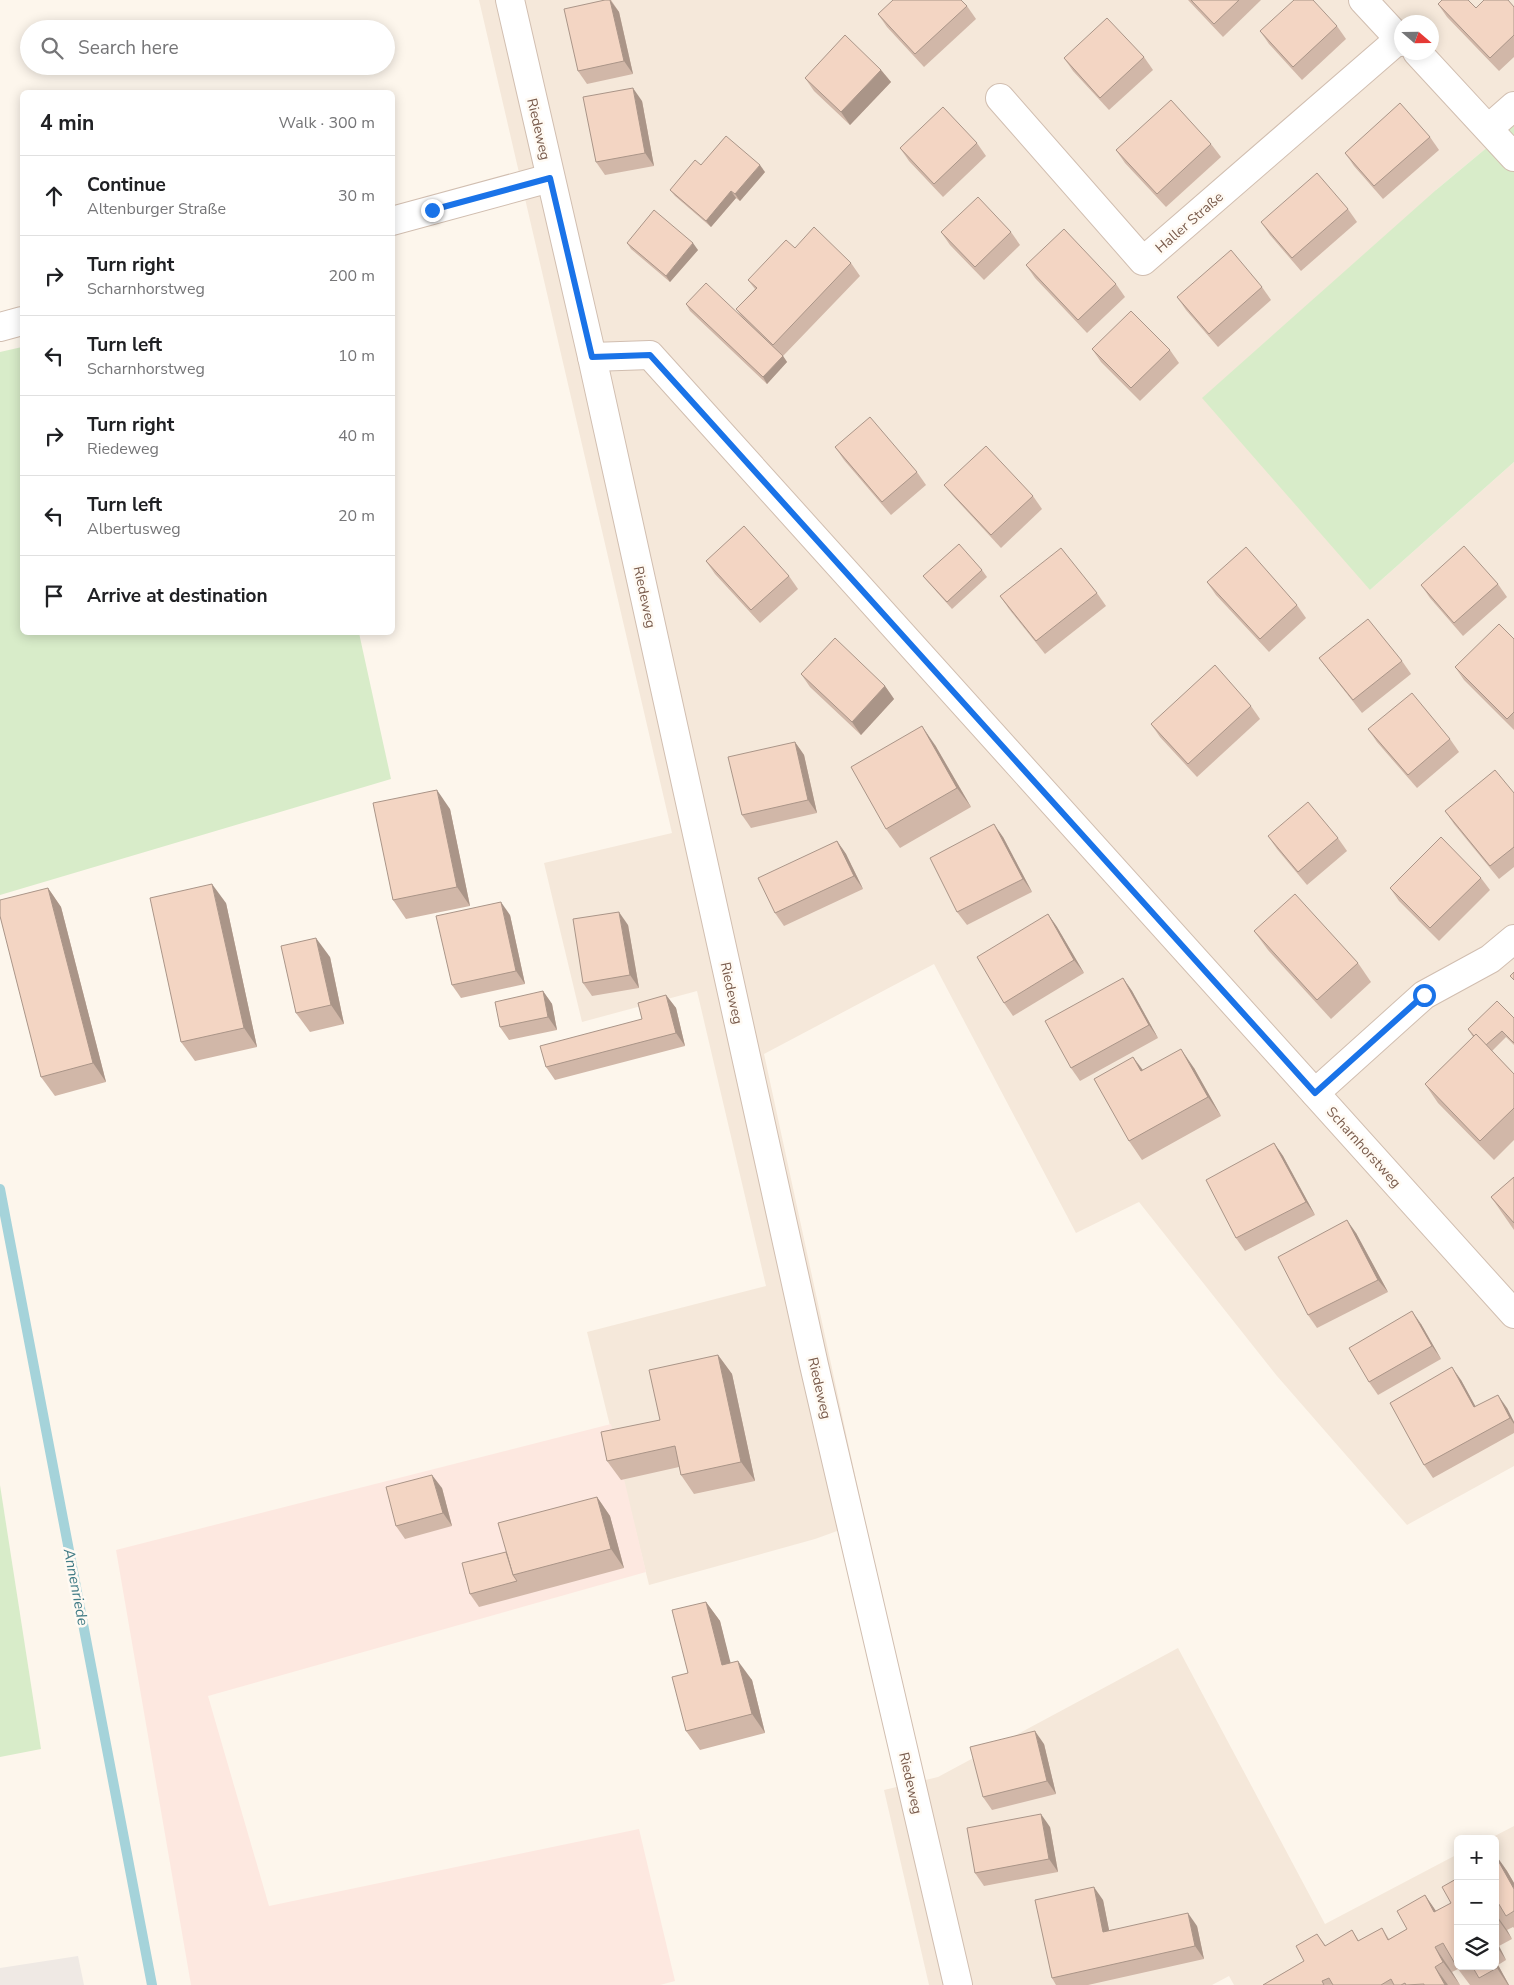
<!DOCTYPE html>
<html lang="en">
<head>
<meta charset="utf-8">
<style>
	:root { --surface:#fff; --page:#f2f2f2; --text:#202124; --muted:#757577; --line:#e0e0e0 }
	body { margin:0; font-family:"Nunito Sans",sans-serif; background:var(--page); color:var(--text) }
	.controls { position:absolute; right:15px; bottom:15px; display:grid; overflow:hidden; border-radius:8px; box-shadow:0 2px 12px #0003 }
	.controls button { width:45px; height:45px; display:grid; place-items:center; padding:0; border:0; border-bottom:1px solid var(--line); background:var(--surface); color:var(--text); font:25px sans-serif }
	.compass { position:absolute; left:1394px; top:15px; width:45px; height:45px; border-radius:50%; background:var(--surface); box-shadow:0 2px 12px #0003; rotate:110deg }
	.stop { position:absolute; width:15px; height:15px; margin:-11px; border:4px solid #1a73e8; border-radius:50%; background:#fff }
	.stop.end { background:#1a73e8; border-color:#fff; box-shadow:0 1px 5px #0008 }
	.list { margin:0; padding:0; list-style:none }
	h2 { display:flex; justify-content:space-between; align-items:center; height:65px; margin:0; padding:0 20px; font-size:21px }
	h2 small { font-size:16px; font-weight:400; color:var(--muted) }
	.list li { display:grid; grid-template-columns:32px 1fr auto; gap:15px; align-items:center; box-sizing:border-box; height:80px; padding:0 20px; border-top:1px solid var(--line) }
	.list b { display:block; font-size:19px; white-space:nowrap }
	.list p { margin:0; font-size:16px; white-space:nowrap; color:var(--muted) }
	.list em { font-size:16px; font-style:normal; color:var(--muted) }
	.icon { flex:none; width:28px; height:28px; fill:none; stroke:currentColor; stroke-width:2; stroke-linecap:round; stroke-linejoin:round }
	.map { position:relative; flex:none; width:1514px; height:1985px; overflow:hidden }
	.search { position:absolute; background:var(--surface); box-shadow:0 2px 12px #0003; left:20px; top:20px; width:375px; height:55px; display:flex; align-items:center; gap:12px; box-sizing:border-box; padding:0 18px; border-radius:28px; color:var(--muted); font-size:19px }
	.panel { position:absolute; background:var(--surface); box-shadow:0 2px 12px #0003; left:20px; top:90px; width:375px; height:545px; border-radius:8px }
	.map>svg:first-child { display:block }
	.residential { fill:#f5e8da; fill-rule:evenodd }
	.commercial { fill:#fde8e0 }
	.industrial { fill:#efe9e4 }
	.green { fill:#d8ecc9 }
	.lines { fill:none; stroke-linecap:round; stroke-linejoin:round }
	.stream { stroke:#a5d3da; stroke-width:10 }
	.minor-casing { stroke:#d1beb0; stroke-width:30 }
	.minor { stroke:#fff; stroke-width:28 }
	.wall { fill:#d1b7a8 }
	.shaded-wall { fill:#aa9588 }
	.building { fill:#f3d5c3; stroke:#aa9588 }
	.route { stroke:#1a73e8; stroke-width:6 }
	.labels { text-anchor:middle; stroke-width:5; stroke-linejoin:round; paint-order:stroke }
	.street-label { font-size:14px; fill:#7a5c4d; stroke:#fffaf3 }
	.water-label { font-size:15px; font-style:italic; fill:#437c86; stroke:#fffaf3 }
</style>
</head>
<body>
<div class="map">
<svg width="1514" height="1985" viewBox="0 0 1514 1985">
	<rect width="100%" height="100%" fill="#fdf6ec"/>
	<g class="residential">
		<path d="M479 0H1514V125L1436 190 1370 590 1514 462V1466L1407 1525 1277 1376 1139 1202 1076 1233 934 964 764 1054 865 1521 815 1539 649 1585 587 1332 766 1286 697 991 582 1022 544 863 672 833ZM1402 22H1432V52H1402Z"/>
		<path d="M1178 1648 1325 1924 1458 1854V1966H1495V1839H1489L1514 1826V1985H1234L1229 1976 1212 1985H929L884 1790 938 1777Z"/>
	</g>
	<path class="commercial" d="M611 1424 646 1572 208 1696 269 1906 639 1829 675 1981 660 1985H191L116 1550Z"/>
	<path class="industrial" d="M78 1956 84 1985H0V1968Z"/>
	<g class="green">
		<path d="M1514 125V462L1370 590 1202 398 1436 190Z"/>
		<path d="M22 347V632L359 633 391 779 0 895V352Z"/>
		<path d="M0 1485 41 1749 0 1757Z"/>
	</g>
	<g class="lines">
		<path class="stream" d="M0 1189 152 1985"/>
		<defs>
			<g id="minor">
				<path d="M510 0 592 357 814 1365 958 1985"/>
				<path d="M1363 0 1402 42"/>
				<path d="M1417 52 1514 157"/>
				<path d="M1000 98 1143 261 1398 40"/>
				<path d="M1489 128 1514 106"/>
				<path d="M392 221 550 178"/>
				<path d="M0 327 22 321"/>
				<path d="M592 357 650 355 1514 1314"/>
				<path d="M1315 1093 1424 995 1490 959 1514 939"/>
			</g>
		</defs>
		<use href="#minor" class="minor-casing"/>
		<use href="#minor" class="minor"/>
	</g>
	<g class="wall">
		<path d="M605 0H611L619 12 633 74 587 84 578 71Z"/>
		<path d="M1188 0H1261L1223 37Z"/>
		<path d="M1438 4 1476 8 1514 7V57L1499 71 1447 17Z"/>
		<path d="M967 6 976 19 924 67 887 27 878 14Z"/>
		<path d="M1337 26 1346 39 1302 80 1269 44 1260 31Z"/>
		<path d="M1144 57 1153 70 1109 110 1073 71 1064 58Z"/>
		<path d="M881 70 891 82 850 125 814 91 805 78Z"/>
		<path d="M642 101 654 166 605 175 596 162Z"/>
		<path d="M1430 137 1439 150 1383 199 1354 166 1345 153Z"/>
		<path d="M977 143 986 156 943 197 909 161 900 148Z"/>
		<path d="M1211 144 1221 157 1166 207 1125 163 1116 150Z"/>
		<path d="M701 165 765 172 740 201 736 198 711 227 675 196 670 190Z"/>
		<path d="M1348 209 1357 222 1301 271 1270 235 1261 222Z"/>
		<path d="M941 232H1011L1020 245 984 280 950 245Z"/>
		<path d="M627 243 698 250 670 282 631 249Z"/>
		<path d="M795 248 851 263 860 276 783 356 787 362 767 384 690 311 686 304 742 317 736 309 755 289 748 280Z"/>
		<path d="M1026 265 1116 284 1125 297 1087 333 1035 278Z"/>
		<path d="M1262 287 1271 300 1218 347 1186 310 1177 297Z"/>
		<path d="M1092 349 1170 350 1179 363 1140 401 1101 362Z"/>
		<path d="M835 447 917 472 926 485 891 515 844 460Z"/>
		<path d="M944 485 1033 496 1042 509 1001 548 954 497Z"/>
		<path d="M706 561 789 576 798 589 760 623 715 574Z"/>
		<path d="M982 570 987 577 952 609 928 582 923 576Z"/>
		<path d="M1207 582 1297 605 1306 618 1269 652 1216 595Z"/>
		<path d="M1498 584 1507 597 1463 636 1430 598 1421 585Z"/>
		<path d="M1097 593 1106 606 1045 654 1009 609 1000 596Z"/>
		<path d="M1514 639V730L1464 680 1455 667Z"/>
		<path d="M1319 658 1402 661 1411 674 1362 713 1329 671Z"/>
		<path d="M801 674 885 686 894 699 861 735 810 687Z"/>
		<path d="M1251 706 1260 719 1197 777 1160 737 1151 724Z"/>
		<path d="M1368 729 1450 739 1459 752 1417 788 1377 742Z"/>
		<path d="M795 742 804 755 817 813 751 828 742 815Z"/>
		<path d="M935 745 971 807 900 848 886 829Z"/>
		<path d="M1514 793V867L1499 879 1454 824 1445 811Z"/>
		<path d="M450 809 470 906 406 919 393 900Z"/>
		<path d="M1268 836 1338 838 1347 851 1307 885 1277 849Z"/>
		<path d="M1003 837 1032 892 967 925 957 912Z"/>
		<path d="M837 841 846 854 863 889 784 926 775 913Z"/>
		<path d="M1481 878 1490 890 1439 941 1399 901 1390 888Z"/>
		<path d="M48 888 61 907 106 1082 55 1096 41 1077Z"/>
		<path d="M226 903 257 1047 195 1061 181 1042Z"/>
		<path d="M1048 914 1057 927 1084 973 1013 1016 1004 1003Z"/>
		<path d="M510 915 525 984 461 998 452 985Z"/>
		<path d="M628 925 639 988 592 996 583 983Z"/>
		<path d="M1254 931 1358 963 1371 982 1331 1019 1268 950Z"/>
		<path d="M330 957 344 1024 310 1032 296 1013Z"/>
		<path d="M1123 978 1132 991 1158 1038 1080 1081 1071 1068Z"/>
		<path d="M543 991 552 1004 557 1030 509 1040 500 1027Z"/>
		<path d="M666 995 676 1008 685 1046 555 1080 546 1067 642 1019Z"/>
		<path d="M1514 1018V1045L1506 1037 1492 1051 1514 1074V1140L1494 1160 1438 1103 1425 1084 1473 1037 1468 1029Z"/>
		<path d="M1133 1057 1143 1070 1194 1068 1221 1116 1142 1160 1129 1141Z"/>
		<path d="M1274 1143 1283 1156 1315 1215 1245 1251 1236 1238Z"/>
		<path d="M1514 1177V1230L1491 1197Z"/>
		<path d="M1356 1233 1388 1292 1317 1328 1308 1315Z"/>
		<path d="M1421 1324 1441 1359 1378 1395 1369 1382Z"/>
		<path d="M718 1355 732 1374 755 1481 694 1494 681 1475 679 1467 621 1480 607 1461 660 1420Z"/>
		<path d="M1461 1380 1475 1406 1507 1408 1514 1422V1433L1433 1478 1424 1465Z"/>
		<path d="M442 1488 452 1526 405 1539 396 1526Z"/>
		<path d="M597 1497 610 1516 624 1568 479 1607 470 1594 506 1552Z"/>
		<path d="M706 1602 720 1621 730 1663 752 1680 765 1733 700 1750 686 1731 688 1673Z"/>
		<path d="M1044 1744 1056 1794 992 1810 983 1797Z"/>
		<path d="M1050 1827 1058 1872 984 1886 975 1873Z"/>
		<path d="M1495 1854 1507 1871 1514 1883V1928L1513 1927 1507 1930 1512 1939 1499 1946 1506 1960 1498 1965 1509 1985H1470L1458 1969 1452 1972 1460 1985H1263L1304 1961 1317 1934 1326 1946 1352 1930 1359 1941 1382 1928 1389 1939 1407 1929 1425 1895 1436 1911 1451 1903 1458 1878V1966H1495Z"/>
		<path d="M1103 1900 1109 1930 1197 1926 1204 1959 1088 1985H1056L1052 1978Z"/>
	</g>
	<g class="shaded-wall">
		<path d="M610 0 619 12 633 74 624 61Z"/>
		<path d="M881 70 891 82 850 125 841 112Z"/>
		<path d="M633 88 642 101 654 166 645 153Z"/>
		<path d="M760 165 765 172 740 201 735 194Z"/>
		<path d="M731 191 736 198 711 227 706 221Z"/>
		<path d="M693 243 698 250 670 282 666 276Z"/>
		<path d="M783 356 787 362 767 384 763 377Z"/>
		<path d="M885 686 894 699 861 735 852 722Z"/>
		<path d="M922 726 935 745 971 807 957 788Z"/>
		<path d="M795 742 804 755 817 813 808 800Z"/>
		<path d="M437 790 450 809 470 906 457 887Z"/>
		<path d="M994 824 1003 837 1032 892 1023 879Z"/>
		<path d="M837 841 846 854 863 889 854 876Z"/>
		<path d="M212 884 226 903 257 1047 244 1028Z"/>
		<path d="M48 888 61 907 106 1082 93 1063Z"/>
		<path d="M501 902 510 915 525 984 516 971Z"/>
		<path d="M619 912 628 925 639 988 630 975Z"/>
		<path d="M1048 914 1057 927 1084 973 1074 960Z"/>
		<path d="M316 938 330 957 344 1024 331 1005Z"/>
		<path d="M1123 978 1132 991 1158 1038 1149 1025Z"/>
		<path d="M543 991 552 1004 557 1030 548 1017Z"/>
		<path d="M666 995 676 1008 685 1046 676 1033Z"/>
		<path d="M1181 1049 1194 1068 1221 1116 1208 1097Z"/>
		<path d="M1133 1057 1147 1076 1141 1071Z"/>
		<path d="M1274 1143 1283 1156 1315 1215 1306 1202Z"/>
		<path d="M1347 1220 1356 1233 1388 1292 1378 1280Z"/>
		<path d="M1412 1311 1421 1324 1441 1359 1432 1346Z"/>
		<path d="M718 1355 732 1374 755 1481 741 1462Z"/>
		<path d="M1452 1367 1461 1380 1483 1420 1474 1407Z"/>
		<path d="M1498 1395 1507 1408 1514 1422V1424L1510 1418Z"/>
		<path d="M432 1475 442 1488 452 1526 443 1513Z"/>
		<path d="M597 1497 610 1516 624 1568 611 1549Z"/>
		<path d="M706 1602 720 1621 736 1684 722 1665Z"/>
		<path d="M738 1661 752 1680 765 1733 752 1714Z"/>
		<path d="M1035 1731 1044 1744 1056 1794 1047 1781Z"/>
		<path d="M1041 1814 1050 1827 1058 1872 1049 1859Z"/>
		<path d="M1495 1854 1507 1871 1514 1883V1889L1495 1855Z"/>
		<path d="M1094 1887 1103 1900 1112 1945 1103 1932Z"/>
		<path d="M1425 1895 1442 1920 1434 1912Z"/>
		<path d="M1188 1913 1197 1926 1204 1959 1195 1946Z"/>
		<path d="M1495 1913 1507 1930 1512 1939 1495 1915Z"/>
		<path d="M1495 1942 1499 1946 1506 1960 1495 1944Z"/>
		<path d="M1435 1947 1452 1972 1460 1985 1443 1962Z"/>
		<path d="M1495 1961 1498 1965 1509 1985H1508L1497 1968 1495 1966Z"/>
		<path d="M1435 1967 1448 1985H1445Z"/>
	</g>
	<g class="building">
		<path d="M605 0H610L624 61 578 71 564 9Z"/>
		<path d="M893 0H961L967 6 915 54 878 14Z"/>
		<path d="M1191 0H1239L1214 24Z"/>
		<path d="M1294 0H1313L1337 26 1293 67 1260 31Z"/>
		<path d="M1442 0H1468L1476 8 1484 0H1508L1514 7V35L1490 58 1438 4Z"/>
		<path d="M1107 18 1144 57 1100 98 1064 58Z"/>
		<path d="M845 35 881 70 841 112 805 78Z"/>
		<path d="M633 88 645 153 596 162 583 97Z"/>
		<path d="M1171 100 1211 144 1157 194 1116 150Z"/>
		<path d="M1400 103 1430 137 1374 186 1345 153Z"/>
		<path d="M943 107 977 143 934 184 900 148Z"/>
		<path d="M726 136 760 165 735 194 731 191 706 221 670 190 695 160 701 165Z"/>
		<path d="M1317 173 1348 209 1292 258 1261 222Z"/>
		<path d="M978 197 1011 232 975 267 941 232Z"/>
		<path d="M654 210 693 243 666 276 627 243Z"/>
		<path d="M814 227 851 263 773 345 736 309 757 288 748 280 786 240 795 248Z"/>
		<path d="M1064 229 1116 284 1078 320 1026 265Z"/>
		<path d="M1231 250 1262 287 1209 334 1177 297Z"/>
		<path d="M706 283 783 356 763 377 686 304Z"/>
		<path d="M1131 311 1170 350 1131 388 1092 349Z"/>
		<path d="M870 417 917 472 882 502 835 447Z"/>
		<path d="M986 446 1033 496 991 535 944 485Z"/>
		<path d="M744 526 789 576 751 610 706 561Z"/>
		<path d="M959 544 982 570 947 602 923 576Z"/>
		<path d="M1464 546 1498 584 1454 623 1421 585Z"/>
		<path d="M1246 547 1297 605 1260 639 1207 582Z"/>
		<path d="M1061 548 1097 593 1036 641 1000 596Z"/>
		<path d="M1368 619 1402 661 1353 700 1319 658Z"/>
		<path d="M1499 624 1514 639V712L1507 719 1455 667Z"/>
		<path d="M835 638 885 686 852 722 801 674Z"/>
		<path d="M1215 665 1251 706 1188 764 1151 724Z"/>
		<path d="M1412 693 1450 739 1408 775 1368 729Z"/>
		<path d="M922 726 957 788 886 829 851 767Z"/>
		<path d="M795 742 808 800 742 815 728 757Z"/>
		<path d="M1495 770 1514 793V847L1490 866 1445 811Z"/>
		<path d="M437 790 457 887 393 900 373 803Z"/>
		<path d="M1308 802 1338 838 1298 872 1268 836Z"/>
		<path d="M994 824 1023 879 957 912 930 858Z"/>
		<path d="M1441 837 1481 878 1430 928 1390 888Z"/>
		<path d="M837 841 854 876 775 913 758 878Z"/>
		<path d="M212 884 244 1028 181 1042 150 898Z"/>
		<path d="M48 888 93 1063 41 1077 0 916V900Z"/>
		<path d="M1295 894 1358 963 1317 1000 1254 931Z"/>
		<path d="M501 902 516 971 452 985 436 916Z"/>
		<path d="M619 912 630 975 583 983 573 919Z"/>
		<path d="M1048 914 1074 960 1004 1003 977 957Z"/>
		<path d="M316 938 331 1005 296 1013 281 946Z"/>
		<path d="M1514 972V980L1510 976Z"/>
		<path d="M1123 978 1149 1025 1071 1068 1045 1021Z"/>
		<path d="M543 991 548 1017 500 1027 495 1002Z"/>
		<path d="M666 995 676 1033 546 1067 540 1046 642 1019 638 1003Z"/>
		<path d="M1497 1001 1514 1018V1043L1502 1031 1486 1045 1476 1034 1474 1036 1468 1029Z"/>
		<path d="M1476 1034 1514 1074V1108L1480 1141 1425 1084Z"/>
		<path d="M1181 1049 1208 1097 1129 1141 1094 1079 1133 1057 1141 1071Z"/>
		<path d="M1274 1143 1306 1202 1236 1238 1206 1180Z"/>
		<path d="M1514 1177V1223L1491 1197Z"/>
		<path d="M1347 1220 1378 1280 1308 1315 1278 1257Z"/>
		<path d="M1412 1311 1432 1346 1369 1382 1349 1348Z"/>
		<path d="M718 1355 741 1462 681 1475 675 1446 607 1461 601 1432 660 1420 649 1370Z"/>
		<path d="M1452 1367 1474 1407 1498 1395 1510 1418 1424 1465 1390 1403Z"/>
		<path d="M432 1475 443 1513 396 1526 386 1487Z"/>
		<path d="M597 1497 611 1549 513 1575 498 1523Z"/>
		<path d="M506 1552 513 1575 517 1581 470 1594 462 1563Z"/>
		<path d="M706 1602 722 1665 738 1661 752 1714 686 1731 672 1677 688 1673 672 1610Z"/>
		<path d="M1035 1731 1047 1781 983 1797 970 1747Z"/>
		<path d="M1041 1814 1049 1859 975 1873 967 1828Z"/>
		<path d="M1495 1855 1514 1889V1911L1506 1916 1497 1901 1495 1902Z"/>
		<path d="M1458 1878V1966H1462L1458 1969 1443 1943 1435 1947 1443 1962 1435 1967 1445 1985H1424V1984L1406 1985 1405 1983 1401 1985H1394L1391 1979 1381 1985H1333L1329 1978 1322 1981 1324 1985H1263L1304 1961 1296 1946 1317 1934 1325 1946 1352 1930 1358 1941 1382 1928 1388 1940 1407 1929 1397 1911 1425 1895 1434 1912 1451 1903 1442 1887Z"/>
		<path d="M1094 1887 1103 1932 1188 1913 1195 1946 1052 1978 1035 1900Z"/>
		<path d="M1472 1966H1495L1497 1968 1479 1978Z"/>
	</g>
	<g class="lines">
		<path class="route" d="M432 210 550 178 592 357 650 355 1315 1093 1424 995"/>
	</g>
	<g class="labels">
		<g class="street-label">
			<text transform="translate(539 129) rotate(77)" y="5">Riedeweg</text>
			<text transform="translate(1189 222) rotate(-41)" y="5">Haller Straße</text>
			<text transform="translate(645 597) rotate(78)" y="5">Riedeweg</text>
			<text transform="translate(732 993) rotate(78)" y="5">Riedeweg</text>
			<text transform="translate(1364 1147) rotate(48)" y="5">Scharnhorstweg</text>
			<text transform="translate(820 1388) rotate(77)" y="5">Riedeweg</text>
			<text transform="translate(911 1783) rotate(77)" y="5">Riedeweg</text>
		</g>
		<g class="water-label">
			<text transform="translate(76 1587) rotate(79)" y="5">Annenriede</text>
		</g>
	</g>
</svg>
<div class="controls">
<button>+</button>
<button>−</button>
<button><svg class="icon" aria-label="layers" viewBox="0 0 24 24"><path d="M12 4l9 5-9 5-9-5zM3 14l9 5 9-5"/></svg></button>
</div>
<svg class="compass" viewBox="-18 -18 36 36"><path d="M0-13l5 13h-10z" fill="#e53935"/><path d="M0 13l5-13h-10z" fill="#757577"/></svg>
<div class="stop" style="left:1424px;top:995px"></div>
<div class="stop end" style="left:432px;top:210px"></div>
<div class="search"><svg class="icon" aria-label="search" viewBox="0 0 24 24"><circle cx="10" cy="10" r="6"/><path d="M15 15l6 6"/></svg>Search here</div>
<section class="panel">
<h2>4 min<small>Walk · 300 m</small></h2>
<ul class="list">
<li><svg class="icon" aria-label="ahead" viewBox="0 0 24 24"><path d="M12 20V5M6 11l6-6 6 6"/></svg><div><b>Continue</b><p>Altenburger Straße</p></div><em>30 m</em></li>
<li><svg class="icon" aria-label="right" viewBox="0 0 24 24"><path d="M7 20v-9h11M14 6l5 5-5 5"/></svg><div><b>Turn right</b><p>Scharnhorstweg</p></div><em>200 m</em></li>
<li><svg class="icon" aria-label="left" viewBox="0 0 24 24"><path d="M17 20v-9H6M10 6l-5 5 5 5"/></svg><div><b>Turn left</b><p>Scharnhorstweg</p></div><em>10 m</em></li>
<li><svg class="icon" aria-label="right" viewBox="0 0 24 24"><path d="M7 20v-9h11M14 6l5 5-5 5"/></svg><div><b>Turn right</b><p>Riedeweg</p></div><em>40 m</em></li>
<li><svg class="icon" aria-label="left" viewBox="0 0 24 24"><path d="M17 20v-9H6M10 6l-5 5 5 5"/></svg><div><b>Turn left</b><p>Albertusweg</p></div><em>20 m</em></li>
<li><svg class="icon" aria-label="arrive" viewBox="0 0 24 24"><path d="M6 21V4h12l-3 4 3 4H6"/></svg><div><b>Arrive at destination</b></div></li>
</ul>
</section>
</div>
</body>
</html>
